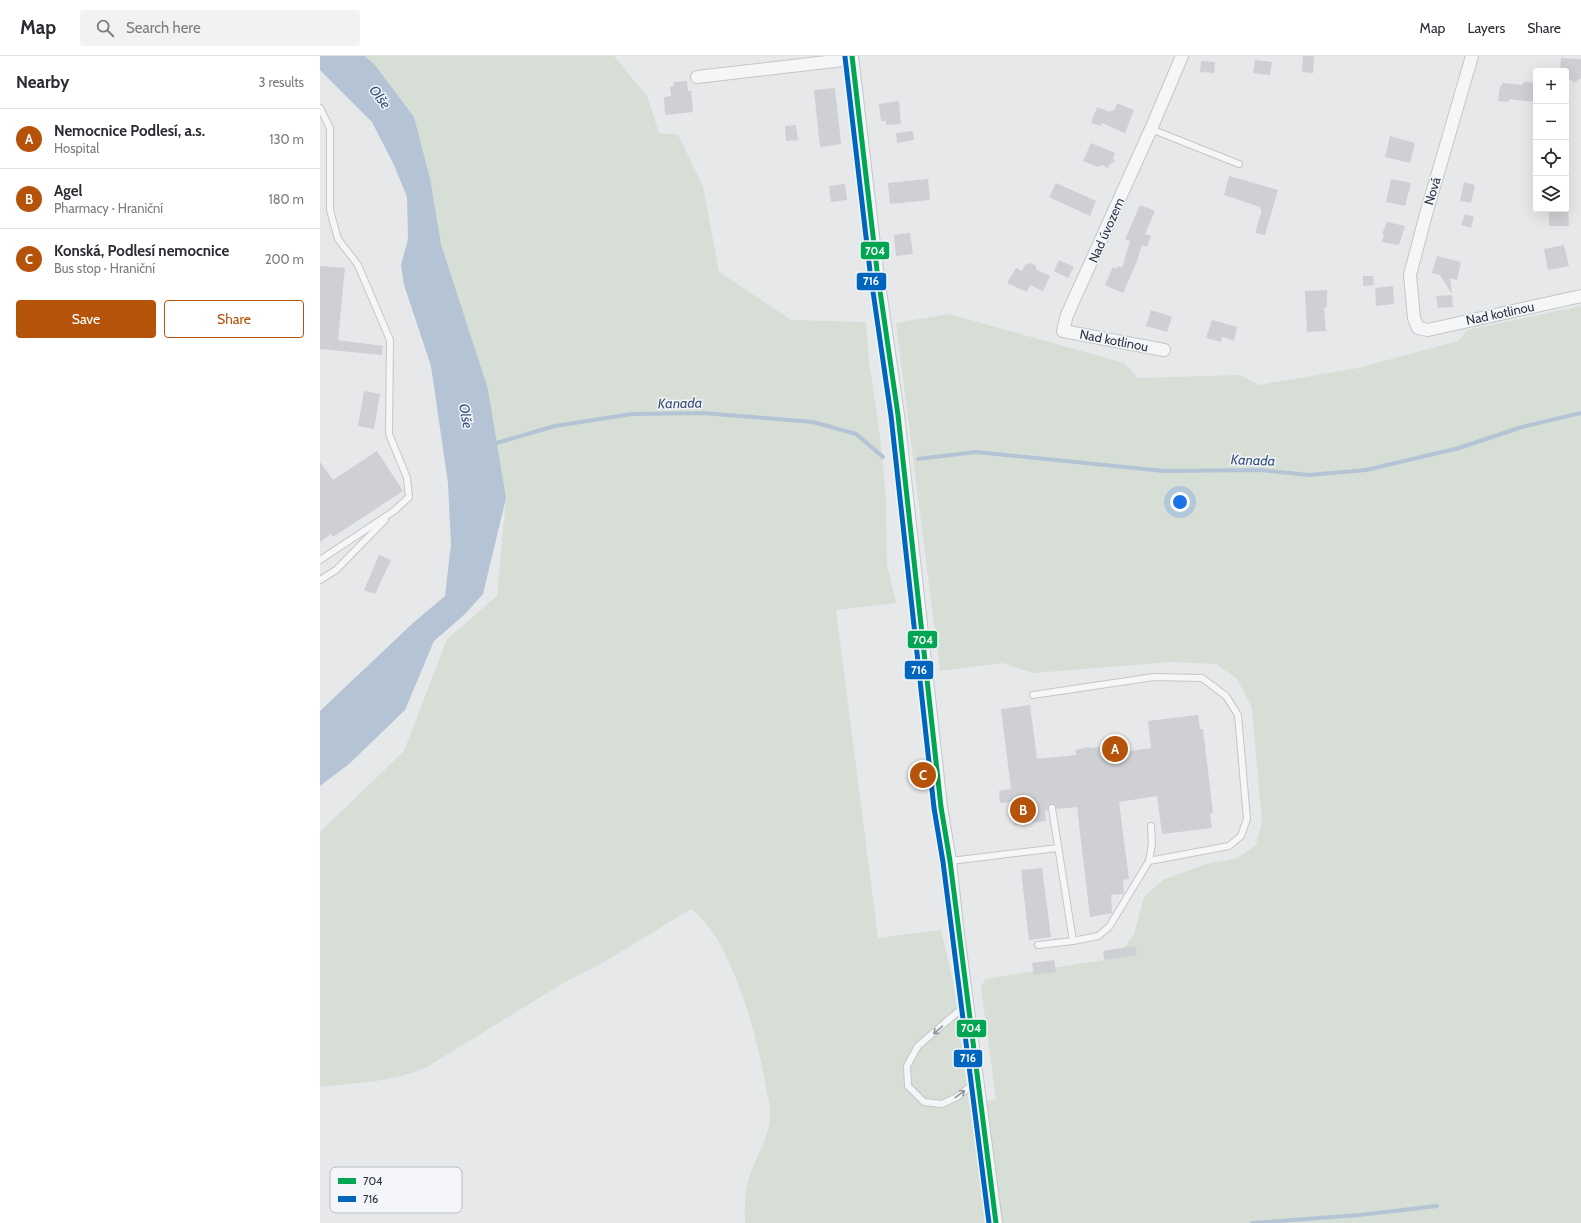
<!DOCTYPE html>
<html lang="en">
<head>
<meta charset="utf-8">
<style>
	:root { --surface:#fff; --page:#f2f2f3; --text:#2b2b33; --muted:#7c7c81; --line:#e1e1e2; --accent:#b45309 }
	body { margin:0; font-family:Cabin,sans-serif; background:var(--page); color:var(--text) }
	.controls { position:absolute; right:12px; top:12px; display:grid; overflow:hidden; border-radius:4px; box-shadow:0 4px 16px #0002 }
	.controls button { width:36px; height:36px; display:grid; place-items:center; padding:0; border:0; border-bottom:1px solid var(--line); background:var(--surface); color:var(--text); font:20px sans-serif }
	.you { position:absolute; left:860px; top:446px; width:14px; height:14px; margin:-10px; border:3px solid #fff; border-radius:50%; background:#1a73e8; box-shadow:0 0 0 6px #1a73e833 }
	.badge { display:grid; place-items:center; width:26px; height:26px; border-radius:50%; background:var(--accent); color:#fff; font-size:13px; font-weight:700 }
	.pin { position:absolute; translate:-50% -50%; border:2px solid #fff; box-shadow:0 1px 4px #0006 }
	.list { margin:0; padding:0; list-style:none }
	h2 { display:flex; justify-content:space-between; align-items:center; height:52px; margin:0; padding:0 16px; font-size:17px }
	h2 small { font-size:13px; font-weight:400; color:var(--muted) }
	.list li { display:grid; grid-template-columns:26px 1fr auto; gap:12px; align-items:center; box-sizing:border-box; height:60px; padding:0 16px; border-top:1px solid var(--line) }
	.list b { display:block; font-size:15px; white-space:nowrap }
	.list p { margin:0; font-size:13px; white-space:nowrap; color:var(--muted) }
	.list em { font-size:13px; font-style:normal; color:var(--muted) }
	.actions { display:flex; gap:8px; padding:12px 16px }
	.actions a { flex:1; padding:9px 0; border:1px solid var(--accent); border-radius:4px; text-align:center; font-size:14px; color:var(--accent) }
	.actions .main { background:var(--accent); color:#fff }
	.icon { flex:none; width:22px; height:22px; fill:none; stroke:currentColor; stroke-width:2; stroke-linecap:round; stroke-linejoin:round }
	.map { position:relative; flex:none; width:1261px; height:1167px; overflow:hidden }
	header { display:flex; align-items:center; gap:24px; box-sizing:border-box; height:56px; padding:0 20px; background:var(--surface); border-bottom:1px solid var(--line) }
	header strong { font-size:19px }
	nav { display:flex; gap:22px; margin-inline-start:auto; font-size:14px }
	.search { width:280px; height:36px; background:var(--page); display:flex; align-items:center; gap:10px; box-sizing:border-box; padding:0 14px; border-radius:4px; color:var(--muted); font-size:15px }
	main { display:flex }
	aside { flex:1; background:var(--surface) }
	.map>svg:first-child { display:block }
	.green { fill:#d6ded6 }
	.water { fill:#b4c4d5 }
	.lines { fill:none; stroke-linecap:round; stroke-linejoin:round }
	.stream { stroke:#b4c4d5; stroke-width:4 }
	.building { fill:#ced0d3 }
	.service-casing { stroke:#c4c6c8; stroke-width:8 }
	.minor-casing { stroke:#c4c6c8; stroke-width:14 }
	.service { stroke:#f5f6f7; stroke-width:6 }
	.minor { stroke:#f5f6f7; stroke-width:12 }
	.bus-1-casing { stroke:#f4f6f9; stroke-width:8 }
	.bus-2-casing { stroke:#f4f6f9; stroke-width:8 }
	.bus-1 { stroke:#00a651; stroke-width:5 }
	.bus-2 { stroke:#0065bd; stroke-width:5 }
	.oneway { stroke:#90959e }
	.labels { text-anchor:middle; stroke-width:3; stroke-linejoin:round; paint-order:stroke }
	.street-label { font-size:13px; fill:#2b3445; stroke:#f4f6f9 }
	.water-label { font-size:14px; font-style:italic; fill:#34527a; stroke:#f4f6f9 }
	.key { fill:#f4f6f9; stroke:#b8bcc3; stroke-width:1 }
	.key-label { font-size:11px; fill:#2b3445 }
	.line-badge { stroke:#f4f6f9; stroke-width:1.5 }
	.badge-label { font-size:11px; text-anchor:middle; font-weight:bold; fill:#fff }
</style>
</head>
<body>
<header>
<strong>Map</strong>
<div class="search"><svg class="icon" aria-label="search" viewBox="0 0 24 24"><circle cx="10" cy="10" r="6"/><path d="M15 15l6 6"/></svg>Search here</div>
<nav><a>Map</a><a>Layers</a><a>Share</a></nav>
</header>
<main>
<aside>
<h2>Nearby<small>3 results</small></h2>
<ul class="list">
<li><span class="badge">A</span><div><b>Nemocnice Podlesí, a.s.</b><p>Hospital</p></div><em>130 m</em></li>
<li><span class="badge">B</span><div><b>Agel</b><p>Pharmacy · Hraniční</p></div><em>180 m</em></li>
<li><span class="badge">C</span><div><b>Konská, Podlesí nemocnice</b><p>Bus stop · Hraniční</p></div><em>200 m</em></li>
</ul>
<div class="actions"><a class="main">Save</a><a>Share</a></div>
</aside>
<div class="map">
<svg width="1261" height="1167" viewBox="0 0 1261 1167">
	<rect width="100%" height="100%" fill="#e6e8ea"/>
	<path class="green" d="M45 0H294L327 40 339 77 358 79 383 130 399 216 471 264 546 266 549 305 561 388 566 446 567 509 576 547 516 554 558 882 621 874 634 930 649 1049 676 1043 661 931 665 923 796 902 814 878 824 841 843 824 886 808 917 802 936 789 942 766 932 652 917 623 896 608 851 606 714 617 682 607 620 615 576 267 629 258 804 307 818 322 920 319 939 329 1038 312 1138 285 1147 274 1261 250V1167H425C425 1153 424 1139 428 1125 434 1104 448 1084 450 1062 451 1050 447 1037 445 1026 437 982 424 936 404 896 397 881 385 863 371 853L284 906 245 926 107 1011C74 1026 36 1027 0 1031V776L84 695 127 583 177 540 186 442 168 333 121 188 110 122 94 61 55 9Z"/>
	<path class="water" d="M0 0H45L55 9 94 61 110 122 121 188 168 333 186 442 163 538 145 558 114 585 85 654 29 708 0 730V655L93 567 125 540 131 488 128 427 111 310 84 229 81 209 88 183 87 141 74 109 52 66 0 14Z"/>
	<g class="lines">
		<g class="stream">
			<path d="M173 388 235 370 312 358 384 357 493 366 536 378 563 401"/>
			<path d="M598 403 656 396 844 415 941 414 989 419 1046 414 1139 392 1202 371 1261 357"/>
			<path d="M932 1167 1039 1159 1117 1150"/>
		</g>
	</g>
	<g class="building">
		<path d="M983 0H994L993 17 982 16Z"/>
		<path d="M1241 2 1261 3V22L1254 27 1250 23 1246 22V15H1240Z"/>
		<path d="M935 4 952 6 950 19 933 17Z"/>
		<path d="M881 5 895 6 894 17 880 16Z"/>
		<path d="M367 25 368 35H371L373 56 345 59 344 41 351 40 350 31 354 30V26Z"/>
		<path d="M1203 26 1216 27V46L1189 43V46L1178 45 1180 30H1182V27L1203 29Z"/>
		<path d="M515 32 521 88 500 91 494 34Z"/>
		<path d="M579 45 581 68 566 69V65H561L559 48Z"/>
		<path d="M797 47 814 54 805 77 782 67 781 70 771 67 777 51 790 56 791 54 794 55Z"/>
		<path d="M476 69 478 84 466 85 465 70Z"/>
		<path d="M593 75 594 84 577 87 576 77Z"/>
		<path d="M1070 80 1095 87 1090 107 1065 101Z"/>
		<path d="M771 87 795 97 793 101 795 106 790 108 788 112 782 109 778 111 763 105Z"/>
		<path d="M909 120 958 134 945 179 935 177 942 154 940 153V151L904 139Z"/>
		<path d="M608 123 610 144 570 148 568 127Z"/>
		<path d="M1071 123 1091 127 1085 150 1066 146Z"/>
		<path d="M1144 126 1155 129 1151 147 1140 145Z"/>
		<path d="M736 127 776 145 770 160 729 141Z"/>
		<path d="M525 128 527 144 511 146 509 130Z"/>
		<path d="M820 149 835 155 825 178 831 180 827 191 822 189 816 208 803 237 785 229 793 211 797 213 798 210 802 212 810 185 805 183Z"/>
		<path d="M1229 153H1248L1249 170H1229Z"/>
		<path d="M1145 158 1154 161 1151 172 1141 169Z"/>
		<path d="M1067 166 1085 170 1079 189 1062 186 1064 178H1062Z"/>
		<path d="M590 177 593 198 576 200 574 179Z"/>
		<path d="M1244 189 1249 210 1228 214 1224 193Z"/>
		<path d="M1117 200 1141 206 1137 224 1130 222 1132 238 1120 219 1112 217Z"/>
		<path d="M739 204 754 211 748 222 734 215Z"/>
		<path d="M710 207 715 209 717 214 730 220 723 235 710 229 707 236 687 227 696 212 702 215 705 209Z"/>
		<path d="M0 210 25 212 18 284 63 290 62 299 0 293Z"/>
		<path d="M1043 220H1053L1054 229 1043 230Z"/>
		<path d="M1073 230 1074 248 1056 250 1055 232Z"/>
		<path d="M1007 234V251L1004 252 1006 275 987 276 985 235Z"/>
		<path d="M1132 239 1133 251 1118 252 1116 240Z"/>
		<path d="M831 254 852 261 847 276 826 270Z"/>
		<path d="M892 264 917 271 914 285 902 281 901 286 886 282Z"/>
		<path d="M44 335 60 338 54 373 38 370Z"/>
		<path d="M57 395 83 435 13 481 11 478 0 486V406L13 424Z"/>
		<path d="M59 499 71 504 55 538 44 534Z"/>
		<path d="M710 649 717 703 756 699 755 694 767 691 772 692 784 690 785 695 809 692 810 695 831 692 828 665 878 659 880 673H883L893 757 890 758 892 772 842 778 837 740 799 746 809 823 803 824 804 838 791 839 792 857 770 861 757 751 737 753 735 749 731 748 728 750V754L725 755 726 765 695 769 693 746 680 747 679 735 691 733 681 653Z"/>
		<path d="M722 812 731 881 709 884 701 814Z"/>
		<path d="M815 890 817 899 784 904 783 895Z"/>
		<path d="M734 904 736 916 714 919 712 907Z"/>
	</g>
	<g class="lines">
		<defs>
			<g id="service">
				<path d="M0 52 10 72V154L18 183 38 209 70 284 69 378 87 422 89 441 74 455 0 504"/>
				<path d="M831 73 919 108"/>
				<path d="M0 524 16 514 65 464"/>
				<path d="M713 639 834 621 882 622 906 640 918 659 927 763 921 780 909 790 829 805"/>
				<path d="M630 805 738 792"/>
				<path d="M753 885 778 880 789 871 829 805 832 788 831 770"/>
				<path d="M718 889 753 885 732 752"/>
				<path d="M647 948 598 990 587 1010 588 1030 604 1046 622 1048 637 1041 657 1025"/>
			</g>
			<g id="minor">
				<path d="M532 0 557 214 578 359 621 751 630 805 637 870 676 1167"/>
				<path d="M1152 0 1106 158 1090 219 1094 262 1098 272 1108 274 1261 240"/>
				<path d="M377 21 532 3"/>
				<path d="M844 294 743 275 747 259 831 73 862 0"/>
			</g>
		</defs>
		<use href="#service" class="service-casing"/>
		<use href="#minor" class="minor-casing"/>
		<use href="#service" class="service"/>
		<use href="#minor" class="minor"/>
		<defs>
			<path id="bus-1" d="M532 0 557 214 578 359 621 751 630 805 676 1167"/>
			<path id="bus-2" d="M525 1 550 215 571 360 614 752 623 806 669 1167"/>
		</defs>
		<use href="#bus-1" class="bus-1-casing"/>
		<use href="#bus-2" class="bus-2-casing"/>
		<use href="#bus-1" class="bus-1"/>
		<use href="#bus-2" class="bus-2"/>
	</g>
	<defs><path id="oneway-shaft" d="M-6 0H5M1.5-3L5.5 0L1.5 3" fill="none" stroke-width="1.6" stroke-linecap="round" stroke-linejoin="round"/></defs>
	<g class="oneway">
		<use href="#oneway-shaft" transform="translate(618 974) rotate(139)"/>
		<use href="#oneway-shaft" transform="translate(640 1038) rotate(-36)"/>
	</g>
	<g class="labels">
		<g class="street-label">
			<text transform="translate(1112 135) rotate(-74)" y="5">Nová</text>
			<text transform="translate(786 174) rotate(-66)" y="5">Nad úvozem</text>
			<text transform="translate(1180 257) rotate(-12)" y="5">Nad kotlinou</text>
			<text transform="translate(794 284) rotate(11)" y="5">Nad kotlinou</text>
		</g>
		<g class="water-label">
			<text transform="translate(60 41) rotate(53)" y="5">Olše</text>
			<text transform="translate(360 347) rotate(-1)" y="5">Kanada</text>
			<text transform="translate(146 360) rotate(80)" y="5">Olše</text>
			<text transform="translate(933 404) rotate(2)" y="5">Kanada</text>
		</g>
	</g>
	<rect x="10" y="1111" width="132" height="46" rx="6" class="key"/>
	<rect x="18" y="1122" width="18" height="6" fill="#00a651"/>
	<rect x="18" y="1140" width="18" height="6" fill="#0065bd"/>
	<g class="key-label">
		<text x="43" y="1129">704</text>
		<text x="43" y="1147">716</text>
	</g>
	<g class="line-badge">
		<rect x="540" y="185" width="30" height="19" rx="4" fill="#00a651"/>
		<rect x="536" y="216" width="31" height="19" rx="4" fill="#0065bd"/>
		<rect x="587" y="574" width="31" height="19" rx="4" fill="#00a651"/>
		<rect x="584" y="604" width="30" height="20" rx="4" fill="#0065bd"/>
		<rect x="636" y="963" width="31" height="19" rx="4" fill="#00a651"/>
		<rect x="633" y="993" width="30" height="19" rx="4" fill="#0065bd"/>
	</g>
	<g class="badge-label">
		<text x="555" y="199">704</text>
		<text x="551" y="229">716</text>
		<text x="603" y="588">704</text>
		<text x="599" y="618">716</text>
		<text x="651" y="976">704</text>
		<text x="648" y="1006">716</text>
	</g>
</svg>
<div class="controls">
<button>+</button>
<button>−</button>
<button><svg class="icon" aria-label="locate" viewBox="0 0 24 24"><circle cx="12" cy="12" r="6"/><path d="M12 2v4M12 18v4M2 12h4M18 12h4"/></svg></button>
<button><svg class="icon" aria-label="layers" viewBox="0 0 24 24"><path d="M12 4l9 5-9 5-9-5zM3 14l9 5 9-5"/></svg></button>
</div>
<div class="you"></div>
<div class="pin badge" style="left:795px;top:693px">A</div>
<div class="pin badge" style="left:703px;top:754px">B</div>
<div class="pin badge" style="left:603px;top:719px">C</div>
</div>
</main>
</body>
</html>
